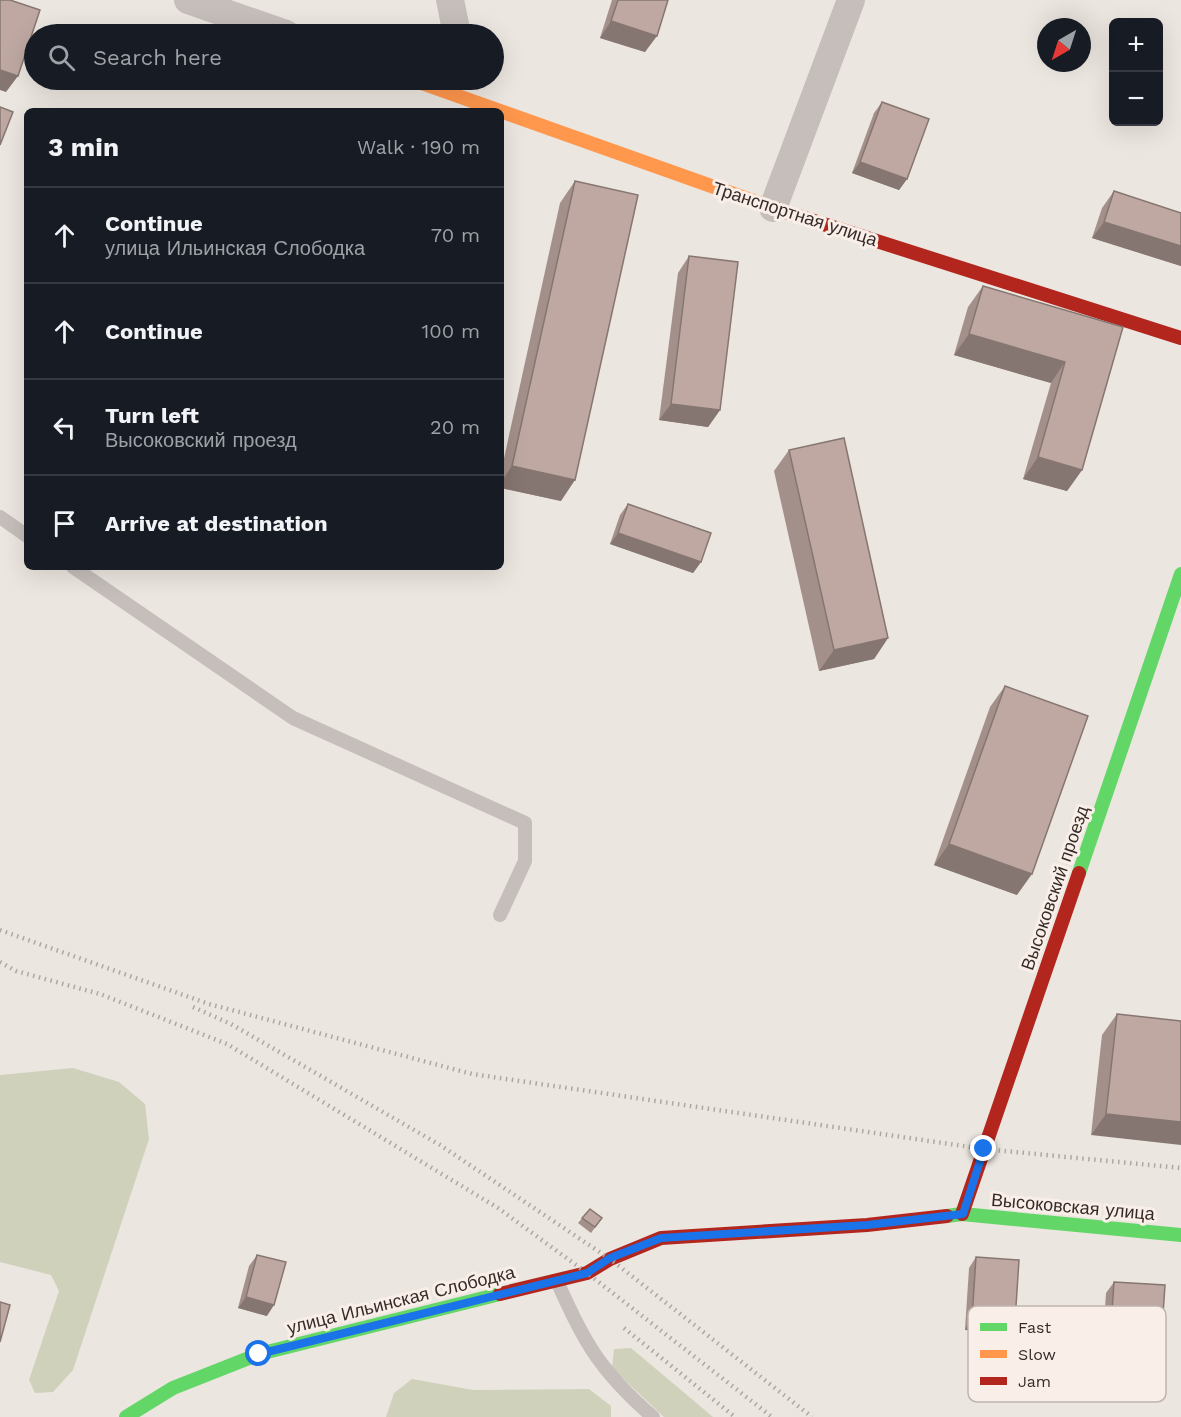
<!DOCTYPE html>
<html lang="en">
<head>
<meta charset="utf-8">
<style>
	:root { --surface:#171b24; --page:#242831; --text:#f1f3f6; --muted:#9ea1a6; --line:#363941 }
	body { margin:0; font-family:"Work Sans",sans-serif; background:var(--page); color:var(--text) }
	.controls { position:absolute; right:18px; top:18px; display:grid; overflow:hidden; border-radius:9px; box-shadow:0 6px 24px #0002 }
	.controls button { width:54px; height:54px; display:grid; place-items:center; padding:0; border:0; border-bottom:2px solid var(--line); background:var(--surface); color:var(--text); font:30px sans-serif }
	.compass { position:absolute; left:1037px; top:18px; width:54px; height:54px; border-radius:50%; background:var(--surface); box-shadow:0 6px 24px #0002; rotate:219deg }
	.stop { position:absolute; width:18px; height:18px; margin:-14px; border:4px solid #1a73e8; border-radius:50%; background:#fff }
	.stop.end { background:#1a73e8; border-color:#fff; box-shadow:0 2px 6px #0008 }
	.list { margin:0; padding:0; list-style:none }
	h2 { display:flex; justify-content:space-between; align-items:center; height:78px; margin:0; padding:0 24px; font-size:26px }
	h2 small { font-size:20px; font-weight:400; color:var(--muted) }
	.list li { display:grid; grid-template-columns:39px 1fr auto; gap:18px; align-items:center; box-sizing:border-box; height:96px; padding:0 24px; border-top:2px solid var(--line) }
	.list b { display:block; font-size:22px; white-space:nowrap }
	.list p { margin:0; font-size:20px; white-space:nowrap; color:var(--muted) }
	.list em { font-size:20px; font-style:normal; color:var(--muted) }
	.icon { flex:none; width:33px; height:33px; fill:none; stroke:currentColor; stroke-width:2; stroke-linecap:round; stroke-linejoin:round }
	.map { position:relative; flex:none; width:1181px; height:1417px; overflow:hidden }
	.search { position:absolute; background:var(--surface); box-shadow:0 6px 24px #0002; left:24px; top:24px; width:480px; height:66px; display:flex; align-items:center; gap:15px; box-sizing:border-box; padding:0 21px; border-radius:33px; color:var(--muted); font-size:22px }
	.panel { position:absolute; background:var(--surface); box-shadow:0 6px 24px #0002; left:24px; top:108px; width:480px; height:462px; border-radius:9px }
	.map>svg:first-child { display:block }
	.green { fill:#cfd1bb }
	.lines { fill:none; stroke-linecap:round; stroke-linejoin:round }
	.lane { stroke:#c5beba; stroke-width:14 }
	.street { stroke:#c5beba; stroke-width:28 }
	.fast { stroke:#63d668; stroke-width:14 }
	.slow { stroke:#ff974d; stroke-width:14 }
	.jam { stroke:#b3261e; stroke-width:14 }
	.rail { stroke:#ada7a4; stroke-width:4.5; stroke-dasharray:1.5 4.5; stroke-linecap:butt }
	.wall { fill:#a4908b }
	.shaded-wall { fill:#867671 }
	.building { fill:#bfa8a2; stroke:#867671; stroke-width:1.5 }
	.route { stroke:#1a73e8; stroke-width:8 }
	.labels { text-anchor:middle; stroke-width:6; stroke-linejoin:round; paint-order:stroke }
	.street-label { font-size:18px; fill:#362b28; stroke:#f9efe8 }
	.key { fill:#f9efe8; stroke:#beb4ae; stroke-width:1.5 }
	.key-label { font-size:16px; fill:#362b28 }
</style>
</head>
<body>
<div class="map">
<svg width="1181" height="1417" viewBox="0 0 1181 1417">
	<rect width="100%" height="100%" fill="#ece6e0"/>
	<g class="green">
		<path d="M73 1068 119 1082 145 1104 149 1139 73 1370 53 1392 35 1393 29 1380 59 1291 51 1275 0 1262V1075Z"/>
		<path d="M631 1348 713 1417H664L612 1368 614 1349Z"/>
		<path d="M412 1379 473 1390 589 1389 611 1406V1417H386L394 1393Z"/>
	</g>
	<g class="lines">
		<g class="lane">
			<path d="M0 517 27 536"/>
			<path d="M73 567 293 718 525 823V861L500 915"/>
			<path d="M557 1281C584 1343 601 1372 653 1417"/>
		</g>
		<g class="street">
			<path d="M188 0 286 34"/>
			<path d="M450 0 457 34"/>
			<path d="M773 208 851 0"/>
		</g>
		<g class="fast">
			<path d="M1079 873 1181 574"/>
			<path d="M947 1216 962 1214 1181 1235"/>
			<path d="M126 1417 173 1388 259 1354 500 1294"/>
		</g>
		<path class="slow" d="M413 80 773 208"/>
		<g class="jam">
			<path d="M773 208 1181 338"/>
			<path d="M962 1214 1079 873"/>
			<path d="M500 1294 587 1273 610 1259 661 1238 867 1225 947 1216"/>
		</g>
		<g class="rail">
			<path d="M0 930 209 1004 472 1074 984 1149 1181 1168"/>
			<path d="M0 962 16 971 100 994 227 1044 498 1208 587 1273 772 1417"/>
			<path d="M193 1007 231 1024 440 1145 610 1259 812 1417"/>
			<path d="M624 1328 735 1417"/>
		</g>
	</g>
	<g class="wall">
		<path d="M612 0H668L645 52 600 38Z"/>
		<path d="M882 102 907 179 899 190 852 173 874 113Z"/>
		<path d="M575 181 561 501 501 488V472L560 203Z"/>
		<path d="M1114 191 1181 213V266L1092 238 1102 208Z"/>
		<path d="M689 256 720 410 708 427 659 420 678 273Z"/>
		<path d="M983 286 1123 327 1082 470 1067 491 1023 479 1051 383 954 355 968 307Z"/>
		<path d="M789 450 888 638 874 659 819 671 774 471Z"/>
		<path d="M628 504 701 562 693 573 610 544 620 515Z"/>
		<path d="M1005 686 1017 895 934 865 990 707Z"/>
		<path d="M1117 1014 1181 1021 1091 1135 1102 1035Z"/>
		<path d="M590 1209 602 1218 591 1233 578 1223Z"/>
		<path d="M257 1255 267 1316 238 1308 249 1266Z"/>
		<path d="M976 1257 1007 1332 965 1330 969 1268Z"/>
		<path d="M1114 1282 1154 1355 1102 1351 1106 1293Z"/>
	</g>
	<g class="shaded-wall">
		<path d="M611 21 657 36 645 52 600 38Z"/>
		<path d="M0 70 18 76 6 92 0 90Z"/>
		<path d="M860 162 907 179 899 190 852 173Z"/>
		<path d="M1104 222 1181 246V266L1092 238Z"/>
		<path d="M969 334 1065 362 1051 383 954 355Z"/>
		<path d="M671 404 720 410 708 427 659 420Z"/>
		<path d="M1038 457 1082 470 1067 491 1023 479Z"/>
		<path d="M512 466 575 480 561 501 501 488V482Z"/>
		<path d="M618 533 701 562 693 573 610 544Z"/>
		<path d="M888 638 874 659 819 671 834 650Z"/>
		<path d="M949 844 1032 874 1017 895 934 865Z"/>
		<path d="M1106 1114 1181 1122V1145L1091 1135Z"/>
		<path d="M246 1297 274 1305 267 1316 238 1308Z"/>
		<path d="M972 1318 1015 1321 1007 1332 965 1330Z"/>
		<path d="M1110 1340 1161 1344 1154 1355 1102 1351Z"/>
	</g>
	<g class="building">
		<path d="M0 0H10L40 10 18 76 0 70Z"/>
		<path d="M618 0H668L657 36 611 21Z"/>
		<path d="M882 102 929 119 907 179 860 162Z"/>
		<path d="M0 107 13 112 0 145Z"/>
		<path d="M575 181 638 195 575 480 512 466Z"/>
		<path d="M1114 191 1181 213V246L1104 222Z"/>
		<path d="M689 256 738 262 720 410 671 404Z"/>
		<path d="M983 286 1123 327 1082 470 1038 457 1065 362 969 334Z"/>
		<path d="M844 438 888 638 834 650 789 450Z"/>
		<path d="M628 504 711 533 701 562 618 533Z"/>
		<path d="M1005 686 1088 716 1032 874 949 844Z"/>
		<path d="M1117 1014 1181 1021V1122L1106 1114Z"/>
		<path d="M590 1209 602 1218 595 1227 582 1218Z"/>
		<path d="M257 1255 286 1262 274 1305 246 1297Z"/>
		<path d="M976 1257 1019 1260 1015 1321 972 1318Z"/>
		<path d="M1114 1282 1165 1285 1161 1344 1110 1340Z"/>
		<path d="M0 1302 10 1305 0 1342Z"/>
	</g>
	<g class="lines">
		<path class="route" d="M259 1354 587 1273 610 1258 661 1238 867 1225 963 1214 984 1149"/>
	</g>
	<g class="labels">
		<g class="street-label">
			<text transform="translate(795 214) rotate(18)" y="6">Транспортная улица</text>
			<text transform="translate(1055 888) rotate(-71)" y="6">Высоковский проезд</text>
			<text transform="translate(1073 1207) rotate(5)" y="6">Высоковская улица</text>
			<text transform="translate(401 1300) rotate(-14)" y="6">улица Ильинская Слободка</text>
		</g>
	</g>
	<rect x="968" y="1306" width="198" height="96" rx="9" class="key"/>
	<rect x="980" y="1323" width="27" height="8" fill="#63d668"/>
	<rect x="980" y="1350" width="27" height="8" fill="#ff974d"/>
	<rect x="980" y="1377" width="27" height="8" fill="#b3261e"/>
	<g class="key-label">
		<text x="1018" y="1333">Fast</text>
		<text x="1018" y="1360">Slow</text>
		<text x="1018" y="1387">Jam</text>
	</g>
</svg>
<div class="controls">
<button>+</button>
<button>−</button>
</div>
<svg class="compass" viewBox="-18 -18 36 36"><path d="M0-13l5 13h-10z" fill="#e53935"/><path d="M0 13l5-13h-10z" fill="#9ea1a6"/></svg>
<div class="stop" style="left:259px;top:1354px"></div>
<div class="stop end" style="left:984px;top:1149px"></div>
<div class="search"><svg class="icon" aria-label="search" viewBox="0 0 24 24"><circle cx="10" cy="10" r="6"/><path d="M15 15l6 6"/></svg>Search here</div>
<section class="panel">
<h2>3 min<small>Walk · 190 m</small></h2>
<ul class="list">
<li><svg class="icon" aria-label="ahead" viewBox="0 0 24 24"><path d="M12 20V5M6 11l6-6 6 6"/></svg><div><b>Continue</b><p>улица Ильинская Слободка</p></div><em>70 m</em></li>
<li><svg class="icon" aria-label="ahead" viewBox="0 0 24 24"><path d="M12 20V5M6 11l6-6 6 6"/></svg><div><b>Continue</b></div><em>100 m</em></li>
<li><svg class="icon" aria-label="left" viewBox="0 0 24 24"><path d="M17 20v-9H6M10 6l-5 5 5 5"/></svg><div><b>Turn left</b><p>Высоковский проезд</p></div><em>20 m</em></li>
<li><svg class="icon" aria-label="arrive" viewBox="0 0 24 24"><path d="M6 21V4h12l-3 4 3 4H6"/></svg><div><b>Arrive at destination</b></div></li>
</ul>
</section>
</div>
</body>
</html>
